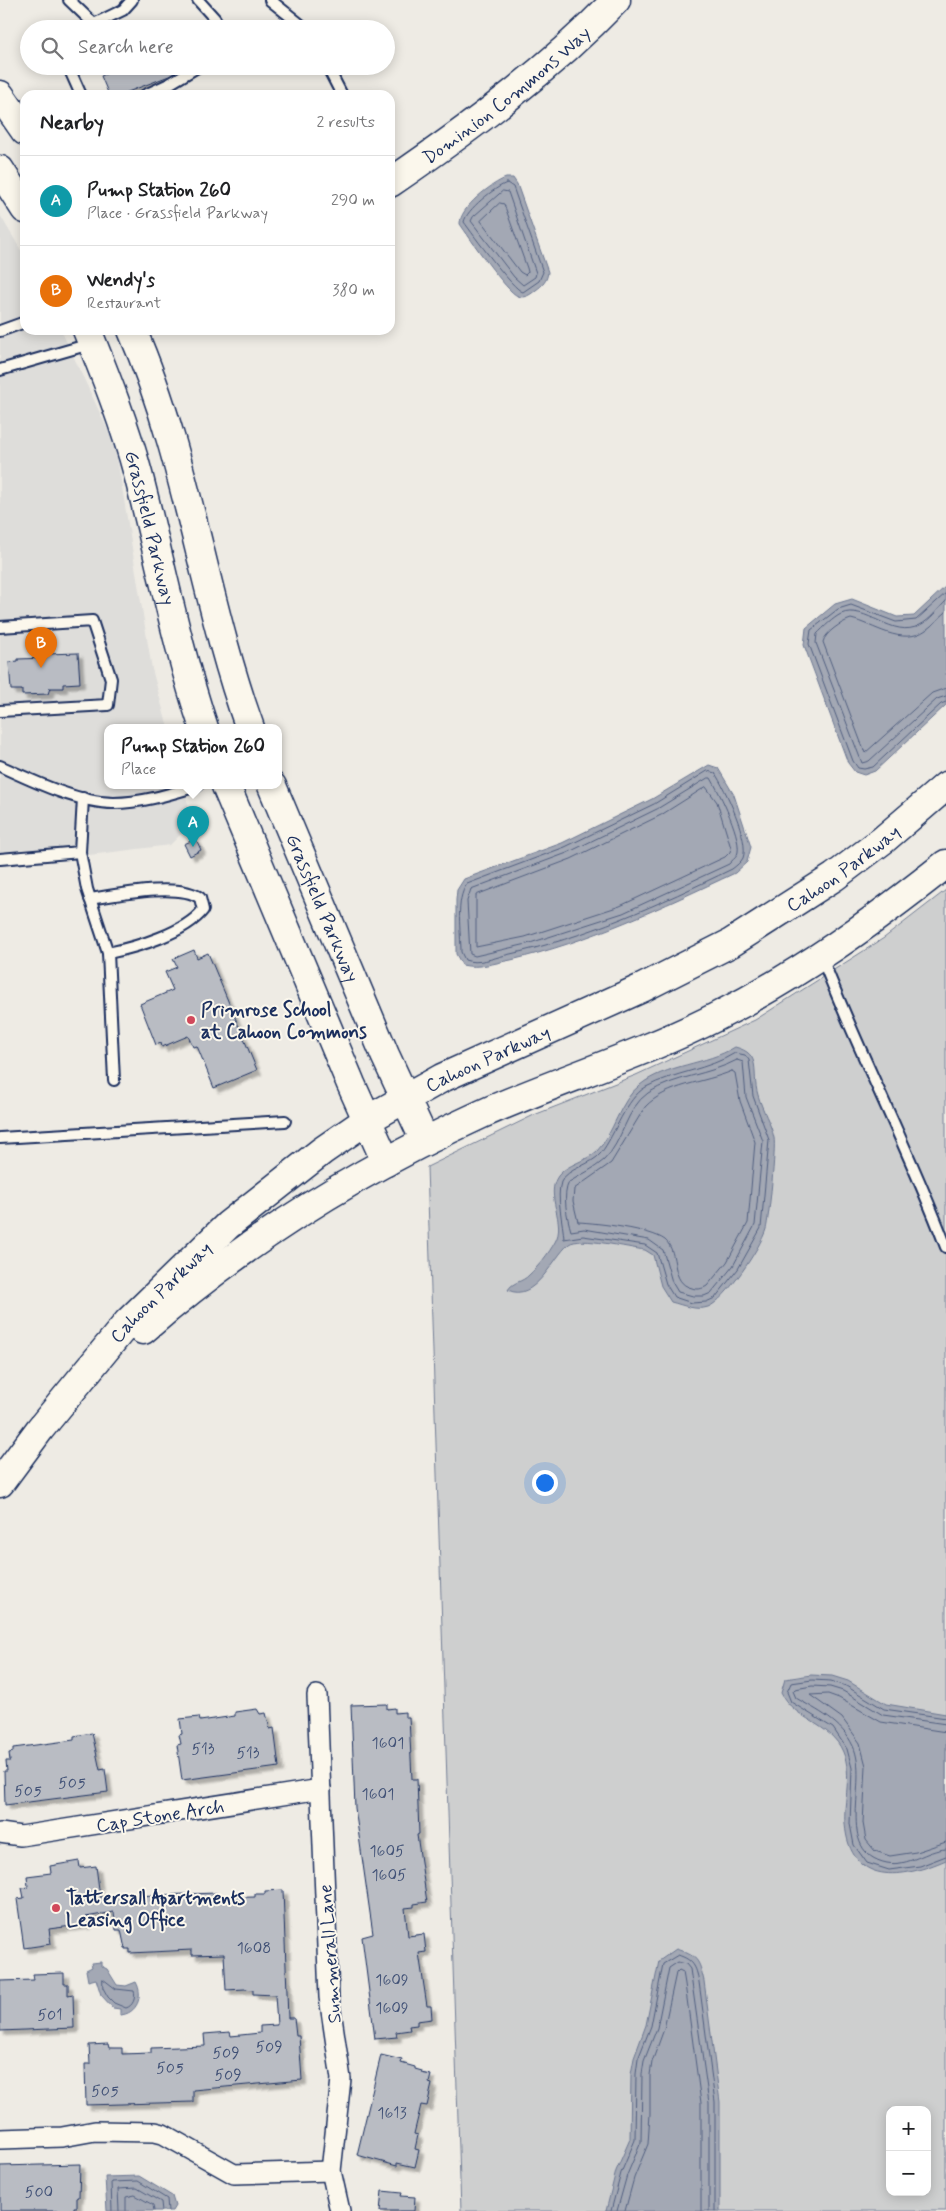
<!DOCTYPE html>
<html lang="en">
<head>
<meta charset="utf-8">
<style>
	:root { --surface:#fff; --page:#f2f2f2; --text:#202124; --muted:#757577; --line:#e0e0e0; --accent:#0b8043 }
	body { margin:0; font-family:Mynerve,sans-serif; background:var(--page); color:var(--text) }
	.controls { position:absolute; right:15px; bottom:15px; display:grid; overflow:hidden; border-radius:10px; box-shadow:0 2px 12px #0003 }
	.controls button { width:45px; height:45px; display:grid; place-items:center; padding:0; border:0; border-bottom:1px solid var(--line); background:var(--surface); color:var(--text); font:25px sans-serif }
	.you { position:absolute; left:544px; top:1482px; width:18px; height:18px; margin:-12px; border:4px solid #fff; border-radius:50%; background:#1a73e8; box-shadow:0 0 0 8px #1a73e833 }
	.badge { display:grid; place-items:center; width:32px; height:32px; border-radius:50%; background:var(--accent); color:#fff; font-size:16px; font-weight:700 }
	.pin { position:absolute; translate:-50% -41px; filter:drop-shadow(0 1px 2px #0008) }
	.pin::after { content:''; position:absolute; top:26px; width:18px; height:15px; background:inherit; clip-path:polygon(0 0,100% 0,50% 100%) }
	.popup { position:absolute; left:104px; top:724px; width:178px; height:65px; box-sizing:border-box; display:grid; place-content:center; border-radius:10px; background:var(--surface); filter:drop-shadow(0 1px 4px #0005); font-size:16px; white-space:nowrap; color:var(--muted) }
	.popup b { font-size:19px; color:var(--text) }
	.popup::after { content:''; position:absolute; left:50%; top:100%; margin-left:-10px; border:10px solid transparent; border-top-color:var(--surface) }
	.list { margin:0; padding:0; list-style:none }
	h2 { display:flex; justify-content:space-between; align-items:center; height:65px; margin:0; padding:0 20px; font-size:21px }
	h2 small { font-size:16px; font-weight:400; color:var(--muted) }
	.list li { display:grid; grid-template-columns:32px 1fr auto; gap:15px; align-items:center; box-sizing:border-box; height:90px; padding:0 20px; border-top:1px solid var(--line) }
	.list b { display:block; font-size:19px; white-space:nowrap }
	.list p { margin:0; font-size:16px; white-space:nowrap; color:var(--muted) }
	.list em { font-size:16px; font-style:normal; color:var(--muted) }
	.icon { flex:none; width:28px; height:28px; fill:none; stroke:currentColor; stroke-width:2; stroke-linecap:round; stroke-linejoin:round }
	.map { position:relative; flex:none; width:946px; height:2211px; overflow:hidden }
	.search { position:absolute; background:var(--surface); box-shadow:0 2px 12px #0003; left:20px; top:20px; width:375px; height:55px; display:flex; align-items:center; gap:12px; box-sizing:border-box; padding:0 18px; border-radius:28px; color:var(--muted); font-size:19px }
	.panel { position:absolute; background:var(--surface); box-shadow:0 2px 12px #0003; left:20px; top:90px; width:375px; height:245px; border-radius:15px }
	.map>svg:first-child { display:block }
	.built { fill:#deddda }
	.green { fill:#cecfcf; stroke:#747f96; fill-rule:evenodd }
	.water { fill:#a3a8b4; stroke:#6d7892 }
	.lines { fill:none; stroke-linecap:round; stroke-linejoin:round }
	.shore { stroke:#515f80; stroke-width:1 }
	.building { fill:#b9bcc3; stroke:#1b2f5e; filter:url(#shadow) }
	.lane-casing { stroke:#1b2f5e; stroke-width:14 }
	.street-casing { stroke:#1b2f5e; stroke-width:22 }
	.secondary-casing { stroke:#1b2f5e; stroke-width:31 }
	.lane { stroke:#fbf7ec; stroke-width:10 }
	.street { stroke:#fbf7ec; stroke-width:19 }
	.secondary { stroke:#fbf7ec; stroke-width:28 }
	.poi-dot { fill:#d1495b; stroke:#fbf7ec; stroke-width:2 }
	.labels { text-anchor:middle; stroke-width:4; stroke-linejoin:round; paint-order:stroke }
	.number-label { font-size:16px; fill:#425277 }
	.street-label { font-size:19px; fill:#1b2f5e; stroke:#fbf7ec }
	.poi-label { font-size:19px; font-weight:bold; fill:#1b2f5e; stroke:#fbf7ec; text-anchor:start }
</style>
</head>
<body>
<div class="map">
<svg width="946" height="2211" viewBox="0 0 946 2211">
	<defs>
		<filter id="shadow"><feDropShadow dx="4.5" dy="4.5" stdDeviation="1" flood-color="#0004"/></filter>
	</defs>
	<rect width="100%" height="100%" fill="#eeebe4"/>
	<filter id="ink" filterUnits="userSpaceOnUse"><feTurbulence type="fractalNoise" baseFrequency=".02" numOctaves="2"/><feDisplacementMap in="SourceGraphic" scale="10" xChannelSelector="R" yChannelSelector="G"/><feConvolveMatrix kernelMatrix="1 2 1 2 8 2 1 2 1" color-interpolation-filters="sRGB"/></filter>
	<g filter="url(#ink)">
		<path class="built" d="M0 215 25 257V330H61L115 445 152 669 168 728H108V786H183L193 822 170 845 0 866Z"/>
		<path class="green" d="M946 890V2211H461L427 1167 534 1115 636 1075 755 1020 884 938ZM890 2110H927V2192H890Z"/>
		<g class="water">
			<path d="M506 178H513L517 184 548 272C547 281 543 285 536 290 531 294 525 299 518 296 507 293 469 237 460 224 459 208 492 183 506 178Z"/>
			<path d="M946 586V705L875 771 864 775 855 772 848 763 804 645 806 628 835 604 852 599 897 617 914 616Z"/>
			<path d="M709 765 718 768 734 795 751 847 747 862 735 873C662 907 589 942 511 960 494 963 479 969 462 965L456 954V900L457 890 464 879 562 843 652 799Z"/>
			<path d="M735 1047C763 1054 751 1072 758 1095 762 1110 771 1123 774 1138 776 1148 769 1218 766 1229 761 1247 725 1301 708 1307 696 1311 683 1305 671 1302L661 1286 653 1255 645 1250C629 1248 580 1236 569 1244 553 1257 535 1303 508 1290 512 1282 523 1282 529 1275 538 1267 549 1253 555 1242 567 1222 544 1196 558 1176 567 1164 587 1161 597 1151 614 1134 619 1101 640 1085 666 1064 706 1065 735 1047Z"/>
			<path d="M811 1675 832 1676 848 1681 886 1704 946 1714V1860C903 1879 850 1887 845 1824 843 1801 853 1775 843 1752 831 1723 794 1720 781 1693L785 1679Z"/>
			<path d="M676 1949C697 1956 699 1959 704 1981L720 2102V2211H606L616 2171 630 2139 631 2074 634 2058 646 2025 659 1961Z"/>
			<path d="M101 1962V1966L107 1969 117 1985 126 1986 136 1982C144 1996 137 2014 120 2015V2009L113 2008 101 1995 96 1979 88 1981 86 1970 92 1967 91 1963Z"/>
			<path d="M139 2176 172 2196 175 2206 172 2211H107L105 2177Z"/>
		</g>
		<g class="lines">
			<g class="shore">
				<path d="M507 183 513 187 543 272 539 281 523 292C513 290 472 233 464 222 466 210 495 187 507 183Z"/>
				<path d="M503 191 508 192 536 273 535 277 523 285 514 277 471 221 473 217Z"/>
				<path d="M500 203 504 204 527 268 528 272 525 275 520 272 481 221Z"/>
				<path d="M946 593 916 620 896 622 851 605 838 609 811 630 809 644 853 761 858 768 864 769 873 767 941 704 946 702"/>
				<path d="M946 601C938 609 930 620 920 625 893 640 865 603 841 614 833 618 824 627 817 634L816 643 862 763 869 761 937 699 946 696"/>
				<path d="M946 612C939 618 933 625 926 630 902 647 873 624 851 619 841 622 825 633 823 642L865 753 932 693 946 688"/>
				<path d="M708 771 715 773C725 789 750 840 743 858 741 862 736 866 732 869 660 904 585 938 506 955 493 958 478 965 465 960L461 952C461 932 455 900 467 884L565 847 654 804Z"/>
				<path d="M708 778H711C719 792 744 841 737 855 736 858 731 861 729 864L623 913 527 944 475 956 470 954 467 901 471 889 567 853 657 809Z"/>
				<path d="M706 787 717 802 731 848 730 852 725 857 620 906 525 937 476 947V895L571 859 661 815Z"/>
				<path d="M735 1053 745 1055 749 1060 753 1096 769 1140 761 1228 738 1269 715 1298 706 1302 692 1303 674 1297 666 1284 657 1253 645 1245 583 1236 564 1239C563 1223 556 1197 561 1182 567 1168 592 1165 601 1153 615 1135 626 1098 646 1087 674 1072 708 1070 735 1053Z"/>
				<path d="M737 1060 743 1062 746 1097 763 1141 755 1225 733 1266 711 1293 704 1296H693L678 1292 672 1282 663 1250 649 1240 584 1229 571 1231C567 1217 562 1195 569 1182 580 1175 594 1169 604 1160 623 1142 626 1108 648 1093 675 1076 709 1075 737 1060Z"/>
				<path d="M732 1071 735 1073 740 1101 755 1142 748 1223 727 1262 707 1286C702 1289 697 1290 692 1288 669 1283 680 1253 665 1240 650 1229 598 1223 578 1222L573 1201 574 1189 611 1163 645 1107C667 1084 704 1083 732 1071Z"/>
				<path d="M946 1718 884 1709 846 1686 831 1681 812 1680 791 1683 787 1692 791 1702 833 1728 847 1749 852 1768 850 1824 854 1845 867 1863 889 1870 920 1866 946 1856"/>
				<path d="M946 1724 883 1715 843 1691 830 1687 812 1686 795 1689 793 1691 796 1698C818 1711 842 1722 853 1746 870 1782 833 1852 887 1863 909 1867 926 1850 946 1849"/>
				<path d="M946 1732 881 1722 839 1698 828 1694 810 1695 842 1718 860 1743 866 1766 863 1823 866 1840 875 1851 890 1856 916 1852 946 1842"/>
				<path d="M103 1979 116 1989 134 1991C136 1998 133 2006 126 2008L114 2003 108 1997 103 1988Z"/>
				<path d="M112 2211 111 2182 138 2181 167 2199 168 2211"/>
				<path d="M119 2211 118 2189 137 2188 161 2202 162 2211"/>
				<path d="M126 2211V2197L135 2195 153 2205 154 2211"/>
				<path d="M611 2211 621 2173 635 2140 636 2074 638 2059 651 2026 663 1964 678 1955C693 1960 696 1966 699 1982L715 2102V2211"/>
				<path d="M617 2211 627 2175 641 2142 642 2074 644 2061 657 2028 669 1968 678 1962 686 1964 690 1969 709 2103V2211"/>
				<path d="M625 2211 634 2178 648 2144 650 2114V2075L652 2062 664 2029 676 1973 679 1970 683 1972 685 1984 701 2103V2211"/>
			</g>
		</g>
		<g class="building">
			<path d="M125 66H185L169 76 120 95H109L101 76Z"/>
			<path d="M78 653 80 683 63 684V688H50L48 694 22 695V690H11L9 662 18 661V659L46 658V654Z"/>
			<path d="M196 839 201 850 190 856 184 844Z"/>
			<path d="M194 950 197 958 208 953 257 1070 214 1088 197 1046 193 1047 188 1036 162 1047 161 1043 156 1045 140 1004 173 990 165 972 177 967 173 959Z"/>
			<path d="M387 1704V1709L395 1708V1713L405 1712V1717H409L412 1779H417L419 1834 417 1835 427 1902 414 1904V1907L405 1908 408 1936 424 1934 426 1952 419 1953 427 2006H431L432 2019 417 2021V2025L409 2026 410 2030 396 2032 397 2037 375 2039 362 1937 373 1934 355 1808 351 1705Z"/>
			<path d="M257 1709 260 1714 266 1713 270 1729 274 1728 279 1767 182 1780 177 1745 181 1744 179 1735 182 1734 180 1719 199 1717 200 1721 235 1716V1712Z"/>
			<path d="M92 1733 100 1770 105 1769 108 1792 5 1805 4 1771H7L6 1761H10L9 1753 13 1752V1748L74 1740V1736Z"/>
			<path d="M79 1861 80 1868 96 1866 100 1897 217 1893V1898L255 1897V1894H265V1891L283 1890 288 2018H294L296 2036H299L302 2080 193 2090V2102L86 2105 85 2064H90L89 2045 108 2044 109 2048H122V2054L151 2053V2048L205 2046 204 2034 230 2032 231 2036 260 2033V2026L277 2025 275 1995 253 1994V1990L245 1989 226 1990 224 1954 192 1955V1950L130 1953V1949H125L121 1930H116L114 1912 86 1917 87 1924 49 1929 51 1944 24 1948 17 1899 24 1898 22 1888 28 1887 27 1876 51 1873 50 1866Z"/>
			<path d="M64 1973V1984H68V1995L73 1994 74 2028 0 2031V1981L34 1980 33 1974Z"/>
			<path d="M381 2055 402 2060 401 2063 415 2067V2069L422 2071 421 2073 431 2075 429 2083 432 2084 427 2106 421 2105 414 2134 418 2135 415 2149 419 2150 415 2167 397 2163V2166L357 2155Z"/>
			<path d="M80 2164 79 2197 77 2198V2207H74V2211H0V2166Z"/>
			<path d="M382 2191 402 2193 401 2196 415 2197 414 2211H380Z"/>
		</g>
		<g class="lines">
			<defs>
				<g id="lane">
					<path d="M69 0 94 24 123 10 132 0"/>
					<path d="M198 0 215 19 219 29"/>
					<path d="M270 0 306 29"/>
					<path d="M68 66 81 95"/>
					<path d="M327 66 342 95"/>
					<path d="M145 95 169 84 199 66"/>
					<path d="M0 331 25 322"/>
					<path d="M0 370 90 344"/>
					<path d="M0 627 92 621 111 679 108 705 0 711"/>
					<path d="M0 766C33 781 78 803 114 803 142 803 170 794 197 786"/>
					<path d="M80 852 87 889 108 953 114 1080"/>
					<path d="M0 859 80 852 83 798"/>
					<path d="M90 899C116 895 180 882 200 898L203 910C185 933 137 947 108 953"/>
					<path d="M822 958C860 1056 909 1149 946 1247"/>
					<path d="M0 1138 285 1121"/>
				</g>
				<g id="street">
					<path d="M317 1695 329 1997 341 2079 331 2171 340 2211"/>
					<path d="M0 1833 21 1836 321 1789"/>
					<path d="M0 2139 62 2137 95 2131 155 2132 163 2134 234 2174 331 2171"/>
				</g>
				<g id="secondary">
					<path d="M0 95 25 131"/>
					<path d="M0 170 25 209"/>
					<path id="s1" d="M390 183C470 128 548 71 616 0"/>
					<path id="s2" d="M87 330C106 377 125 425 138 474 160 558 176 645 204 728"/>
					<path d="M132 330C188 458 203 598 250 728"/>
					<path d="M226 786 351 1084 386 1162"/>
					<path id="s3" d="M272 786 385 1055 425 1141"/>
					<path d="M143 1330C245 1241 359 1170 482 1114 559 1080 641 1055 716 1017 799 975 873 922 946 864"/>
					<path id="s4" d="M0 1483 40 1429 128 1322 228 1225 322 1151 367 1120 442 1078 642 988 731 943 834 877 883 840 946 786"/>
				</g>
			</defs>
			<use href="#lane" class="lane-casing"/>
			<use href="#street" class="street-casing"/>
			<use href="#secondary" class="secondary-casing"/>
			<use href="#lane" class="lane"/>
			<use href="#street" class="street"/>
			<use href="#secondary" class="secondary"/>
		</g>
	</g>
	<g class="poi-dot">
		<circle cx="191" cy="1020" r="5"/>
		<circle cx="56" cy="1908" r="5"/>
	</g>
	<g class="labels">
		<g class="number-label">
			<text x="388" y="1748">1601</text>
			<text x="203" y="1754">513</text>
			<text x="248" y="1758">513</text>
			<text x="72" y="1788">505</text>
			<text x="28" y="1796">505</text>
			<text x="378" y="1799">1601</text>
			<text x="387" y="1856">1605</text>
			<text x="389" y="1880">1605</text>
			<text x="254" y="1953">1608</text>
			<text x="392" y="1985">1609</text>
			<text x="392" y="2013">1609</text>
			<text x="50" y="2020">501</text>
			<text x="269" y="2052">509</text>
			<text x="226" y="2058">509</text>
			<text x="170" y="2073">505</text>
			<text x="228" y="2080">509</text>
			<text x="105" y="2096">505</text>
			<text x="392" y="2118">1613</text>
			<text x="39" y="2197">500</text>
		</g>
		<g class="street-label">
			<text dy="7" stroke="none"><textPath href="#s1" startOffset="146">Dominion Commons Way</textPath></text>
			<text dy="7" stroke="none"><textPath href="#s2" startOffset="208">Grassfield Parkway</textPath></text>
			<text dy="7" stroke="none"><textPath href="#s4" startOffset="1059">Cahoon Parkway</textPath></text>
			<text dy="7" stroke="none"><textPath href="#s3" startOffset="132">Grassfield Parkway</textPath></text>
			<text dy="7" stroke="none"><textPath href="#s4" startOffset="655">Cahoon Parkway</textPath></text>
			<text dy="7" stroke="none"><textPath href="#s4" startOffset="250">Cahoon Parkway</textPath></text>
			<text transform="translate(160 1815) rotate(-9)" y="7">Cap Stone Arch</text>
			<text transform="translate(329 1954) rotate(-94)" y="7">Summerall Lane</text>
		</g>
		<g class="poi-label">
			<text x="201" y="1016">Primrose School<tspan x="201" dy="22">at Cahoon Commons</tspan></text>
			<text x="66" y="1904">Tattersall Apartments<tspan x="66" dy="22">Leasing Office</tspan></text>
		</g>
	</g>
</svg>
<div class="controls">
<button>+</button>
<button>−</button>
</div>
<div class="you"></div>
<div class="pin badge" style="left:193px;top:847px;background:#0f9aa8">A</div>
<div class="popup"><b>Pump Station 260</b>Place</div>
<div class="pin badge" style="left:41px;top:668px;background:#e8710a">B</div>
<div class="search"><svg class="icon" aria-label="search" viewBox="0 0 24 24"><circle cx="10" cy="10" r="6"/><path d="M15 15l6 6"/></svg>Search here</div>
<section class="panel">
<h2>Nearby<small>2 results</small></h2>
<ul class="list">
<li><span class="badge" style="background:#0f9aa8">A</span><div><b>Pump Station 260</b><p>Place · Grassfield Parkway</p></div><em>290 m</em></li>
<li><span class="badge" style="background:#e8710a">B</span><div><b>Wendy's</b><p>Restaurant</p></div><em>380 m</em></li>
</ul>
</section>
</div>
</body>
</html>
